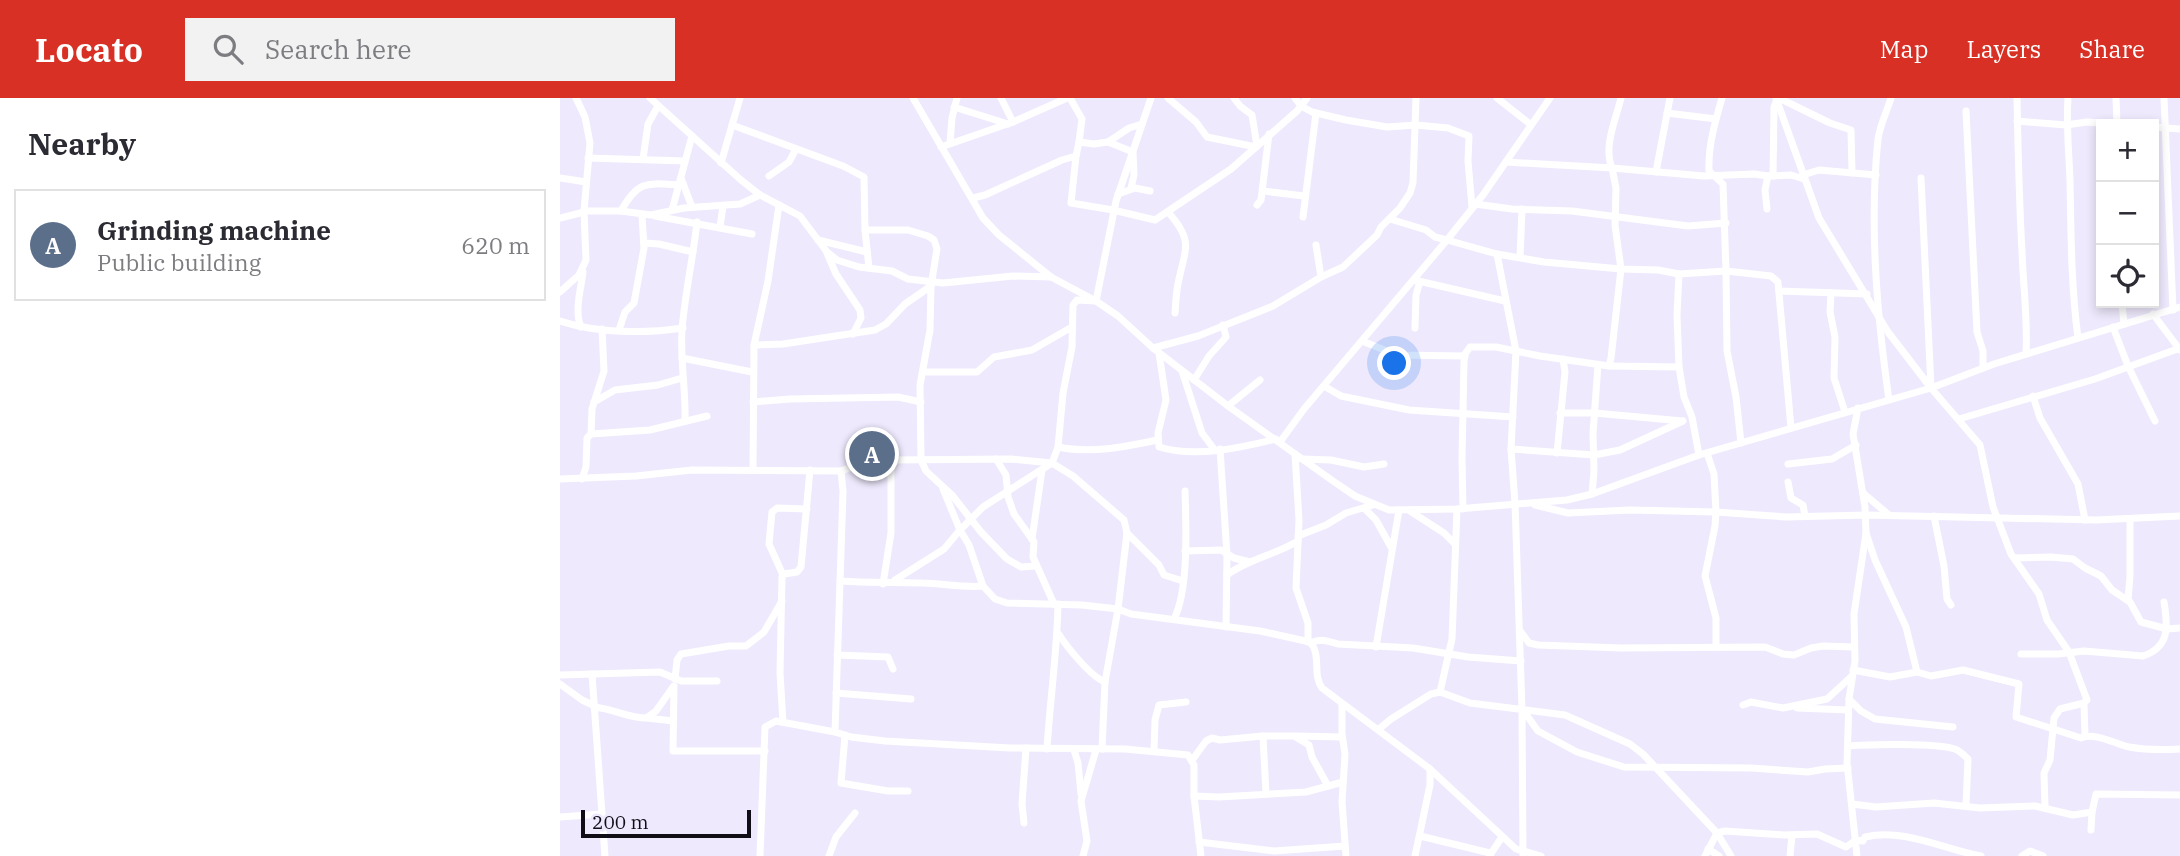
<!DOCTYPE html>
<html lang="en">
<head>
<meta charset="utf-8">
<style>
	:root { --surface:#fff; --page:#f2f2f3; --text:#2b2b33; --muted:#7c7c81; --line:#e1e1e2; --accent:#d93025 }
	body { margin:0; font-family:"IBM Plex Serif",serif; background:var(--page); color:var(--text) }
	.controls { position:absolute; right:21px; top:21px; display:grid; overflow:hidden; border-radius:0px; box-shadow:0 4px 10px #0003 }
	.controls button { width:63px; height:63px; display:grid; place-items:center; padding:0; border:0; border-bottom:2px solid var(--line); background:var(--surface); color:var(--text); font:35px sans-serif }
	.scale { position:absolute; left:21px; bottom:18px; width:170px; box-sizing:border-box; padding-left:7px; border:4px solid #100d17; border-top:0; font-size:19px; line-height:24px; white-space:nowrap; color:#100d17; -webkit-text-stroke:5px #efe9fd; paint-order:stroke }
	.you { position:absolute; left:835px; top:266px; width:24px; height:24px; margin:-18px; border:5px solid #fff; border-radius:50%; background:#1a73e8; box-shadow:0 0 0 10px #1a73e833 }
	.badge { display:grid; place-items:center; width:46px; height:46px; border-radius:50%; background:var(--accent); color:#fff; font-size:23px; font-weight:700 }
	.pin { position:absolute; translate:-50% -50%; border:4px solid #fff; box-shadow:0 2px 7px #0006 }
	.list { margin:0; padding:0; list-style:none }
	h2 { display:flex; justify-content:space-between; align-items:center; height:91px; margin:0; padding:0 28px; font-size:30px }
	h2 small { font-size:23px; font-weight:400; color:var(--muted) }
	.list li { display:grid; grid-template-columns:46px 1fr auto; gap:21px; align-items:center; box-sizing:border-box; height:112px; margin:0 14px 14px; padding:0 14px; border:2px solid var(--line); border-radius:0px }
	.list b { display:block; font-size:26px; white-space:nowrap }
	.list p { margin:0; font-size:23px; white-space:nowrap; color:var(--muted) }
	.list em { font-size:23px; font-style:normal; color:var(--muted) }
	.icon { flex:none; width:38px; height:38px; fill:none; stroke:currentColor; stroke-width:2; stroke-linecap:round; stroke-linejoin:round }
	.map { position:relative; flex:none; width:1620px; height:758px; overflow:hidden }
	header { display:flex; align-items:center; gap:42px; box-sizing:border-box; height:98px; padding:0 35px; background:var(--accent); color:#fff }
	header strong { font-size:33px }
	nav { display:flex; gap:38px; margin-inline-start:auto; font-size:24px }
	.search { width:490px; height:63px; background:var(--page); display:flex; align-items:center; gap:18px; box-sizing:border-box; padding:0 24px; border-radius:0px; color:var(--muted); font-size:26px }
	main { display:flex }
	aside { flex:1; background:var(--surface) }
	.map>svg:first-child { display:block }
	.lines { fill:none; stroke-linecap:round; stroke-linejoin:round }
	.minor { stroke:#fff; stroke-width:7 }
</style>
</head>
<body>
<header>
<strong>Locato</strong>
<div class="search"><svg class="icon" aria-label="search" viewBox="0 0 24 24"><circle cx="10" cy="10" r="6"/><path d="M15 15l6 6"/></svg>Search here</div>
<nav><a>Map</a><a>Layers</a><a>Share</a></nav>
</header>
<main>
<aside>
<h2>Nearby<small></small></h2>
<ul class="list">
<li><span class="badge" style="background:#5c6f8a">A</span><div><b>Grinding machine</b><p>Public building</p></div><em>620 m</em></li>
</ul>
</aside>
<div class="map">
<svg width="1620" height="758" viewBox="0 0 1620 758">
	<rect width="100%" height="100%" fill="#efe9fd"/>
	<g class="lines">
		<g class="minor">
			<path d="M90 0 181 82 200 97 240 118 267 154 277 162 299 169 332 173 348 181 383 185 453 178 491 179"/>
			<path d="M353 0 423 120 439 137 491 179 536 203 558 218 593 250 668 308 773 383 795 398 829 412 897 411 1007 402 1032 396 1139 357 1371 290 1434 266 1620 209"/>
			<path d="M441 0 453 24"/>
			<path d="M510 0 522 21 519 44 534 46 548 44 573 54 574 77 571 90"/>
			<path d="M608 0 636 24 647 39 696 49"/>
			<path d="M674 0 680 8 692 17 697 48"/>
			<path d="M735 0 741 8 752 14 786 22 827 29 856 27 888 30 909 38 908 63 912 109"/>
			<path d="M937 0 970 26"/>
			<path d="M1061 0C1056 21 1043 49 1052 70L1144 78 1194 76 1208 78 1205 92 1207 111"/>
			<path d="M1216 0 1259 120 1328 234 1371 290 1420 347 1433 409 1451 456 1479 496 1487 522 1509 554 1527 602 1524 605 1525 638"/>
			<path d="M1457 0C1458 51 1459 102 1462 153 1463 187 1468 222 1466 256"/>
			<path d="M1508 0C1506 28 1509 54 1510 82 1511 135 1511 187 1518 240"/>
			<path d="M1556 0 1557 26"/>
			<path d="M1604 0 1613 212"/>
			<path d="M394 9 448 26"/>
			<path d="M1406 13 1417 234 1423 253V270"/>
			<path d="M1107 15 1156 21"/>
			<path d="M1457 23 1506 27 1527 24 1555 26"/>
			<path d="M172 27 283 68 304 79 305 132 309 170"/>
			<path d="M1594 29 1620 31"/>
			<path d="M548 44 569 30 582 26"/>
			<path d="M390 45 392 20 397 0"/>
			<path d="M381 49 453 24 507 0"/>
			<path d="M516 58 511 105 553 112 595 122 671 71 737 13 747 0"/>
			<path d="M28 60 125 63"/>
			<path d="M83 61 88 26 98 8"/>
			<path d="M161 65 180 0"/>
			<path d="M1096 74 1110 0"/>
			<path d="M1243 77 1259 72 1316 77"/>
			<path d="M209 78 229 64 236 51"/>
			<path d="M1208 78H1213L1214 9 1217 2 1221 1 1270 25 1291 32 1292 75"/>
			<path d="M1213 78 1231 77 1244 81"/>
			<path d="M0 80 26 84"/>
			<path d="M121 80 132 109"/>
			<path d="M1361 80 1371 289"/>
			<path d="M703 93 744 98"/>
			<path d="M558 96 575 90 590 93"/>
			<path d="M413 100 425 97 502 62 516 58 519 44"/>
			<path d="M915 106 952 111 1012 113 1128 128 1166 125"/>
			<path d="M697 107 701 102 709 36"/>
			<path d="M112 112 132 38"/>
			<path d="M24 113H61L91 117 124 110 180 106 200 97"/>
			<path d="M61 113C78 82 87 85 119 87"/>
			<path d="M608 114C633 142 626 149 619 181 616 192 616 204 615 215"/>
			<path d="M95 118 192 136"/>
			<path d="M743 119 756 15"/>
			<path d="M0 120 24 114"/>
			<path d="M160 129 163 108"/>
			<path d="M305 132H348L368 138 374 142 377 151 371 188 370 232 360 287 361 362 366 373 392 397 421 434 447 461 461 469 476 468"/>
			<path d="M258 142 307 154"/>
			<path d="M84 145 99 146 133 154"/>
			<path d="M756 147 761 179"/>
			<path d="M267 155 276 176 300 212 301 220 293 236"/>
			<path d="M937 156 984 164 1061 171 1098 172 1119 176"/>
			<path d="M960 159 962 111"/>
			<path d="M854 182 945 203"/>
			<path d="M1219 193 1307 196"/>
			<path d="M0 194 19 177 26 162 24 113 30 45 25 19 16 0"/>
			<path d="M1271 195 1270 214 1275 239 1274 280 1285 314"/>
			<path d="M1562 205 1564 226"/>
			<path d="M1593 216 1620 252"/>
			<path d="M0 223C38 235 83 236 123 230"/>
			<path d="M21 229C14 213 21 191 23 174"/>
			<path d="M1553 229 1568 268 1595 323"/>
			<path d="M855 230 856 197 860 183"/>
			<path d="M59 232 65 214 74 205 84 150 82 117"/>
			<path d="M802 243 837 257 905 258"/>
			<path d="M194 247 223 246 315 232 326 226 345 206 371 188"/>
			<path d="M593 250 638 238 713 208 761 179 783 169 817 137 821 129 840 110 850 95 853 85 856 0"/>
			<path d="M599 255 606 302 598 335 599 349C635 360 680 350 716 341"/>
			<path d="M122 260 192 274"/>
			<path d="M1049 268 1119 269"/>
			<path d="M622 273 642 335 654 351"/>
			<path d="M363 274H417L434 259 472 252 512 229"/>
			<path d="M634 282 649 258 666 239 663 227"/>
			<path d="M764 288 781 298 849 312 953 319"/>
			<path d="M1473 298 1480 320 1518 386 1525 422"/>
			<path d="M1329 302C1317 217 1309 127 1318 41 1320 27 1327 13 1331 0"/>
			<path d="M34 304 55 292 98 287 122 280"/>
			<path d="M193 304 230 301 338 299 361 304"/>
			<path d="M668 308 700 282"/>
			<path d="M1000 315H1035L1122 323"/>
			<path d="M1399 321 1535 281 1620 250"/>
			<path d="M125 323C126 292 120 263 122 231 125 196 133 160 137 124"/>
			<path d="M31 336 32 311 44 273 42 231"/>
			<path d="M720 344 744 311 887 142 875 139 866 132 830 121"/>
			<path d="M1181 345 1176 299 1167 253 1166 173 1211 178 1218 184 1231 330"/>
			<path d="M498 349C531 356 564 349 597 342"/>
			<path d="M660 351 667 457 666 529"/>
			<path d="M951 351 1034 357 1060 352 1123 323"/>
			<path d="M997 355 1005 274 1003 261"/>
			<path d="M1147 355 1154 376 1156 414 1155 428 1145 478 1156 520V549"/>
			<path d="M735 356 739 422 736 490 748 525V544"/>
			<path d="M1139 357 1132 319 1124 299 1119 269 1117 217 1119 176 1166 173 1163 86 1149 73C1148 48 1155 24 1162 0"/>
			<path d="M436 361 446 377 448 399 454 416 474 444 473 459 494 506"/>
			<path d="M742 361 771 362 804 369 824 366"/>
			<path d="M1228 366 1272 361 1296 347"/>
			<path d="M193 371 194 247 208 183 219 107"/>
			<path d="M281 373 283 393 275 634 291 639 325 643 450 650 565 651 628 657 634 667V698L641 758"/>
			<path d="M0 381 76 378 132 372 281 373 306 364 331 362 451 361 492 365 513 378 564 422 567 435 558 511 545 584 542 651"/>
			<path d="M22 381 26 369 27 340 31 336 90 332 147 318"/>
			<path d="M1228 384 1231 400 1243 407 1245 418"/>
			<path d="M1303 395 1329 417"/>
			<path d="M1032 396 1034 373 1033 335 1038 267"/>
			<path d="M975 407 1008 415 1070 412 1156 414 1226 419 1306 417 1536 422 1620 418"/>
			<path d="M805 411 816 422 831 449"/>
			<path d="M903 411 902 360 904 264 905 256 910 249H936L980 258 1049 268 1051 260 1061 171 1055 127 1056 90 1052 70 946 64"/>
			<path d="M850 413 884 435 894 445"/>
			<path d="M1374 418 1384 468 1387 501 1391 507"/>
			<path d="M567 435 599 467 604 477 623 483"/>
			<path d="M1306 435 1315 462 1346 529 1357 574 1371 578 1403 572 1459 586 1456 619 1521 640C1535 634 1555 646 1569 649 1586 652 1603 652 1620 651"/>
			<path d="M738 438 766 427 786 415 813 407"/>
			<path d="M472 441 482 372"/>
			<path d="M625 453 661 452 674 460 690 464"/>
			<path d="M1455 460 1491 459 1513 461 1525 470 1541 478 1552 492 1570 504 1581 524 1607 531 1620 530"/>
			<path d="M223 477 209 446 212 414 217 410 247 411"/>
			<path d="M667 477C688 461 715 457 738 443"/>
			<path d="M335 482 384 451 400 432 383 391"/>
			<path d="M280 483C308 485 334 484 362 485 382 485 402 490 423 488L435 501 447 505 522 507 558 511 571 516 700 533 750 544C762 557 752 577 762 590L870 671 956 751 981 758"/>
			<path d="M323 486 331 435V362"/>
			<path d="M423 488 409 447 400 432 423 409 492 365 498 349 503 295 512 249 513 207 517 202 536 203 556 103 591 0"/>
			<path d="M1568 502 1570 478V421"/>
			<path d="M614 521C629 492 626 427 625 393"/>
			<path d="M961 534 969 545 978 547 1061 550 1205 549 1223 556 1234 557 1251 550 1263 548 1294 549"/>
			<path d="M498 535C506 548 531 579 545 584"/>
			<path d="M751 545C761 540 768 543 778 546L853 550 908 559 961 563"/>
			<path d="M816 549 839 412"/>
			<path d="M1461 556H1498L1524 553 1583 558C1610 549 1608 528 1604 504"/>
			<path d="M277 557 328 559 333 571"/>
			<path d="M1293 572 1330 579 1357 574"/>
			<path d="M32 576 45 758"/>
			<path d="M0 577 100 574 121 583H157"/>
			<path d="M115 581 117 562 121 556 169 548H186L204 534 222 503"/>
			<path d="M0 586 22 602 35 608"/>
			<path d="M114 588 113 653H205"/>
			<path d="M880 594 892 541 897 411"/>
			<path d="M276 595 351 601"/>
			<path d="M1289 601 1301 613 1315 621 1393 629"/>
			<path d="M782 606V636L785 656 782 704 786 758"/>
			<path d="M1183 607 1191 604 1223 610 1267 601 1292 578"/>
			<path d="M34 609C54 611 69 620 86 620L96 613 113 589"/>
			<path d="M1237 610 1288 612"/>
			<path d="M963 612 978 633 1017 654 1064 669 1191 670 1248 674 1265 671 1288 670"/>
			<path d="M87 620 113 623"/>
			<path d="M223 624 220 575 222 479 224 476 237 474 241 469 250 372"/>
			<path d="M819 631 831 621 871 596 880 594 910 605 1005 617 1070 646 1083 656 1157 735 1171 758"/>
			<path d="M285 637 281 685 328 693H348"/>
			<path d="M736 638 782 639"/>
			<path d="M1288 648C1309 646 1376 645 1395 651 1400 653 1404 657 1408 661L1406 708"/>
			<path d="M487 651C490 602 497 555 498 506"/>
			<path d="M514 652 518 665 521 696"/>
			<path d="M594 653 595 622 599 607 626 604"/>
			<path d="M633 661 646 643 652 640 660 642 703 638"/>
			<path d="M706 696 703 638H734L749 647 752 659 768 688"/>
			<path d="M634 698 659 699 746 694 783 684"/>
			<path d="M1292 706 1316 709 1374 705 1420 710 1475 708 1513 717 1532 714"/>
			<path d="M1485 708 1484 675 1490 662 1494 620 1500 611 1524 605"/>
			<path d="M0 719 42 716"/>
			<path d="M464 725 462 706 466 650"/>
			<path d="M1531 732 1532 714 1536 696 1620 697"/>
			<path d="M860 738 930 755"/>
			<path d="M639 744 714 753 785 748"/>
			<path d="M1148 751 1159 758"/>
			<path d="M930 757 942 739"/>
			<path d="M200 758 205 629 216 623 275 634"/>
			<path d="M269 758 276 739 295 715"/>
			<path d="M523 758 527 743 521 703 536 652"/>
			<path d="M855 758 870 687V671"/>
			<path d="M963 758 962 612 955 405 951 351 956 253 937 156 887 142 923 97 990 0"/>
			<path d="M1145 758 1157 735 1165 733 1224 737 1257 736 1286 749 1296 742 1303 743 1305 739C1345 730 1382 751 1421 758"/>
			<path d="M1230 758 1232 737"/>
			<path d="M1297 758 1287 665 1289 601 1295 563 1294 516 1306 435 1305 409 1293 336 1298 310"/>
			<path d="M1462 758 1470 753 1483 758"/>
		</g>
	</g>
</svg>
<div class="controls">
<button>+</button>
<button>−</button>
<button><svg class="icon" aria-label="locate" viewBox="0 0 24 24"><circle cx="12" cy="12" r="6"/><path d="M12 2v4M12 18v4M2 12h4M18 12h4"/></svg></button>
</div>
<div class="scale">200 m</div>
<div class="you"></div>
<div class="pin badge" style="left:312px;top:356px;background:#5c6f8a">A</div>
</div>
</main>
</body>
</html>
